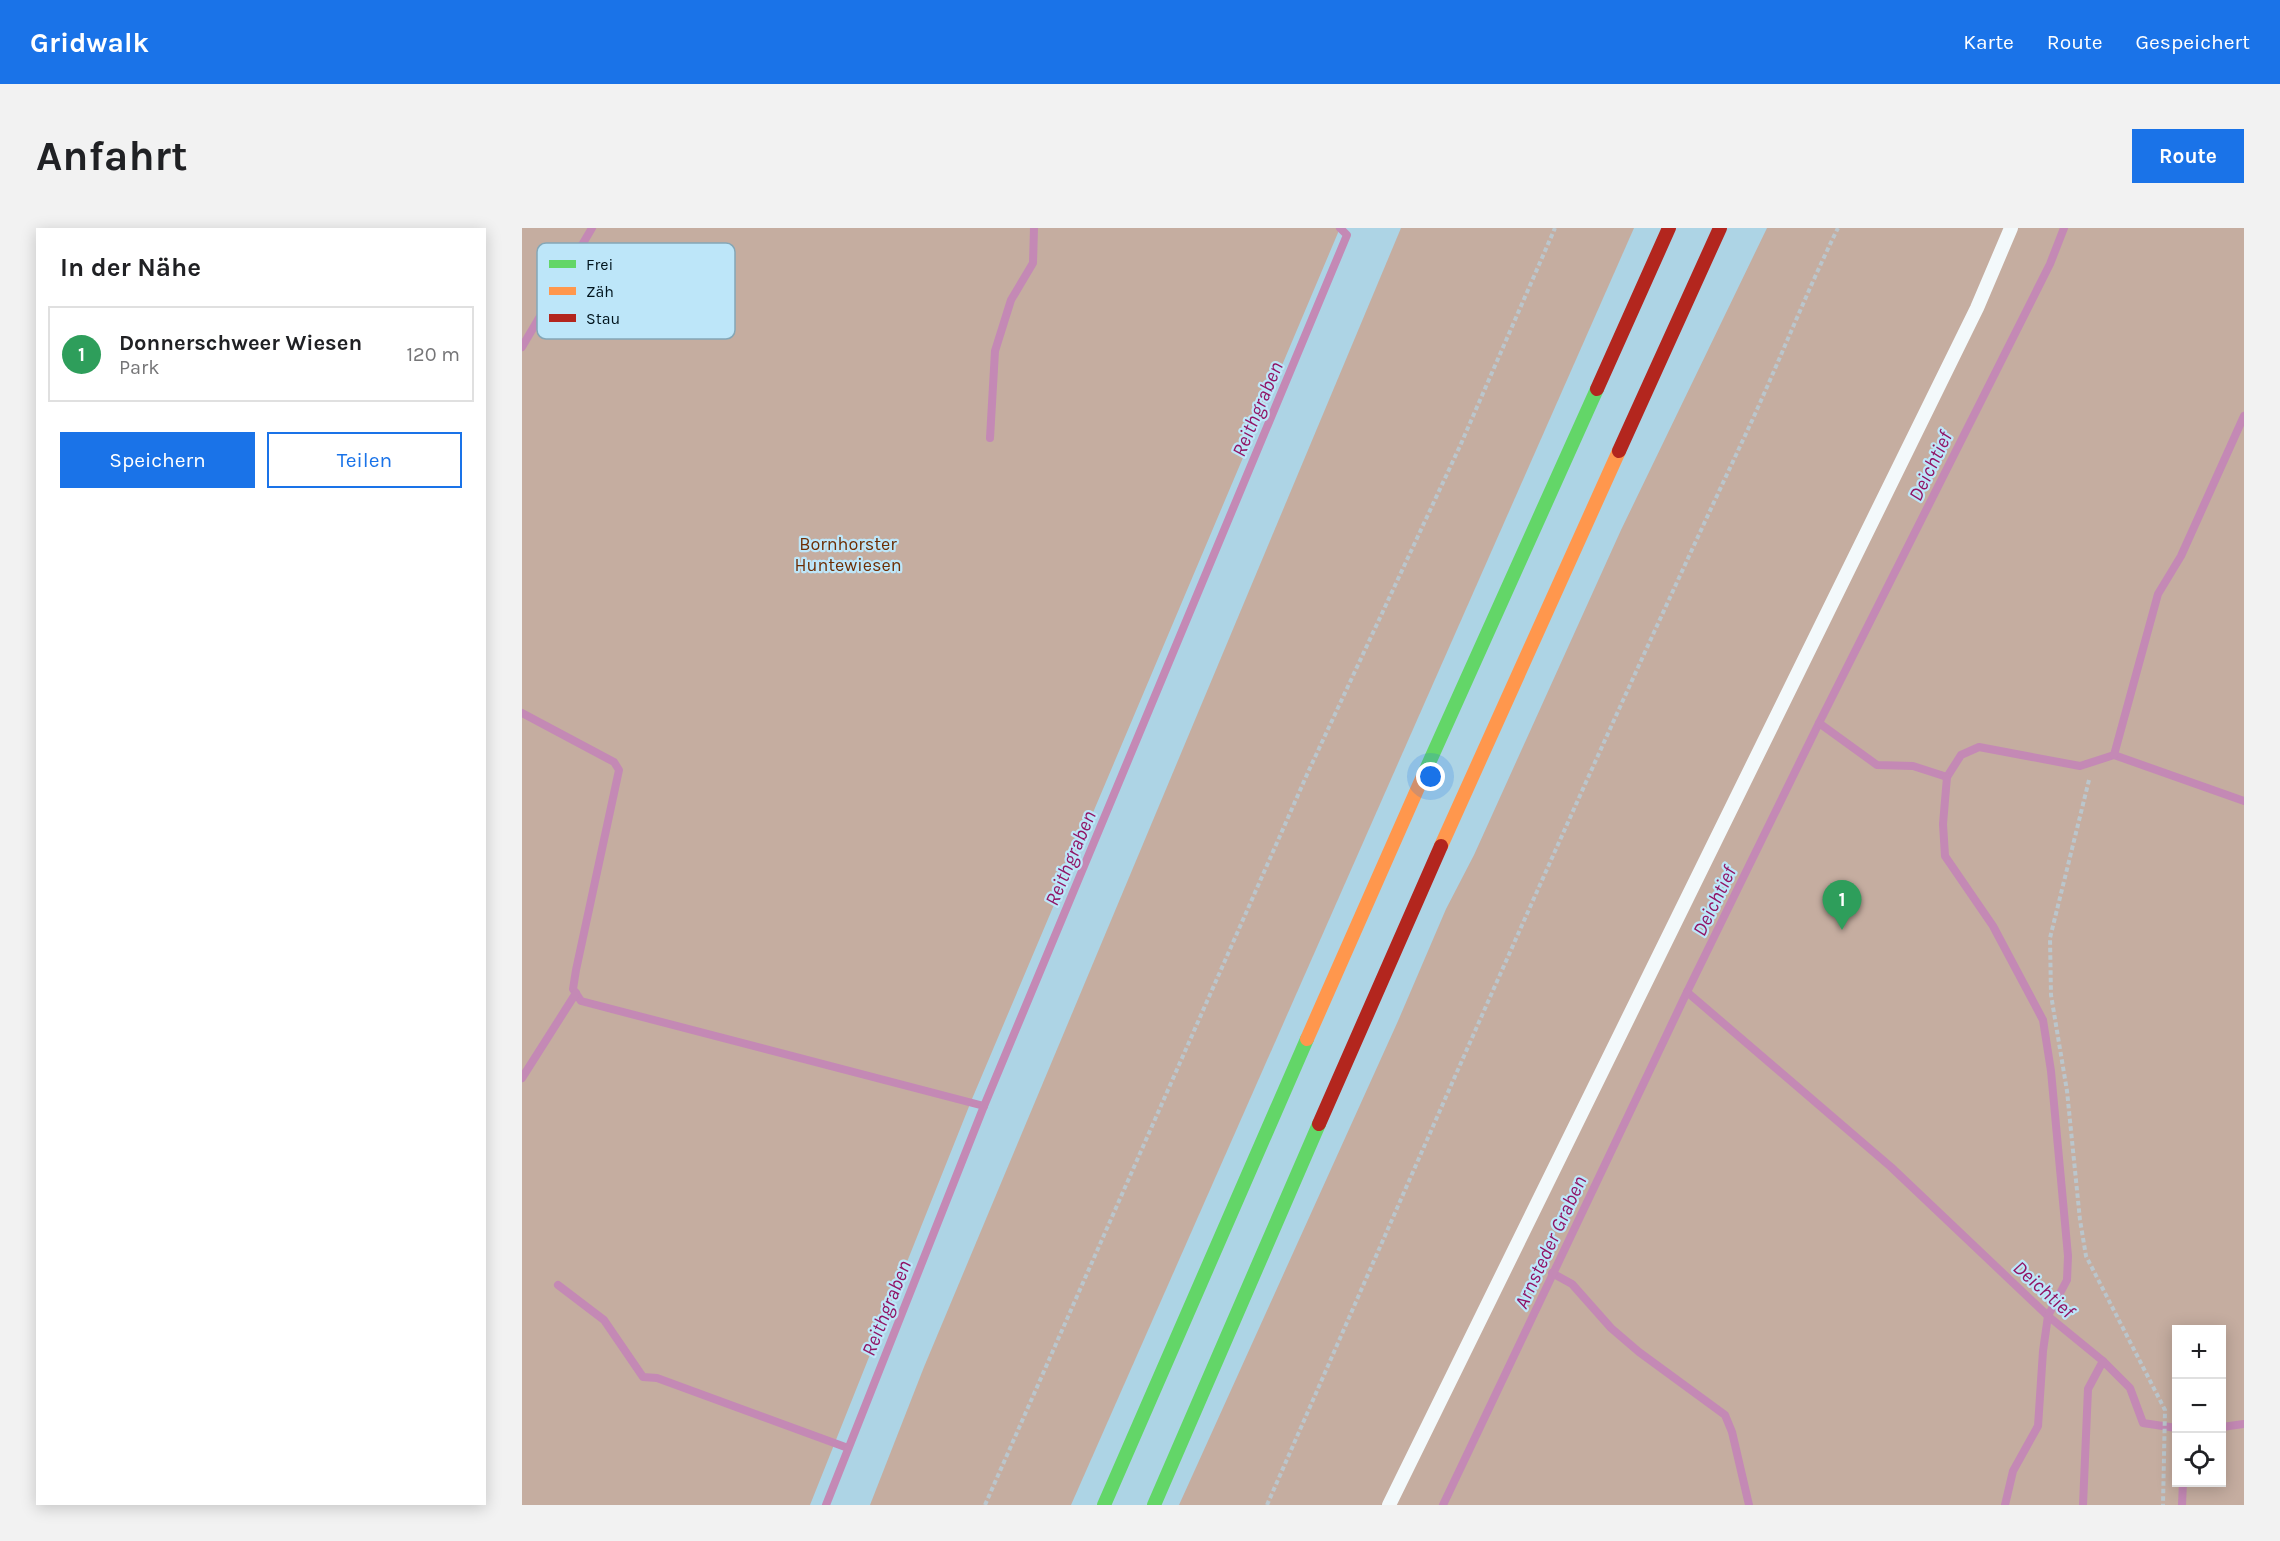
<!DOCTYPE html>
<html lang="de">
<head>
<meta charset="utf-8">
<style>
	:root { --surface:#fff; --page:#f2f2f2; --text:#202124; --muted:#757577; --line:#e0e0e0; --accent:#1a73e8 }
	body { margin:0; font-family:Karla,sans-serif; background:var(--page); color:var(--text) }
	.controls { position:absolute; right:18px; bottom:18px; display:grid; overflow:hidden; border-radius:0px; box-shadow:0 3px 15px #0003 }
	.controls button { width:54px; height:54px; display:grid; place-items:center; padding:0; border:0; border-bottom:2px solid var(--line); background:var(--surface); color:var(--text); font:30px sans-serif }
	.you { position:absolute; left:909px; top:549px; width:21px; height:21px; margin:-15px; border:4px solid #fff; border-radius:50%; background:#1a73e8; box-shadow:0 0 0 9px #1a73e833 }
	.badge { display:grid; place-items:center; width:39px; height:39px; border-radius:50%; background:var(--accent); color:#fff; font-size:20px; font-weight:700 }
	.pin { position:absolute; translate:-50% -50px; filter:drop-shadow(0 2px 3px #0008) }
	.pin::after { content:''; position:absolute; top:32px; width:21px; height:18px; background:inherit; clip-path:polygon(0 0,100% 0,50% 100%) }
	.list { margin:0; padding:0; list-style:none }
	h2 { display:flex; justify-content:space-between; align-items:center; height:78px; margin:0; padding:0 24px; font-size:26px }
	h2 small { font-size:20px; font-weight:400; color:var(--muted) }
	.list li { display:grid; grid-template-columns:39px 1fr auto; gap:18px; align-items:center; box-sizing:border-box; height:96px; margin:0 12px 12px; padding:0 12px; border:2px solid var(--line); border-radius:0px }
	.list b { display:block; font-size:22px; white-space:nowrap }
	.list p { margin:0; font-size:20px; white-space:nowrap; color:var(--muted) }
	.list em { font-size:20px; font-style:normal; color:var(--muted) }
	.actions { display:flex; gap:12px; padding:18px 24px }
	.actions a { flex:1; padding:14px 0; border:2px solid var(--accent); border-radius:0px; text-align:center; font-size:21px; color:var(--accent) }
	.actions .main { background:var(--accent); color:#fff }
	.icon { flex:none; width:33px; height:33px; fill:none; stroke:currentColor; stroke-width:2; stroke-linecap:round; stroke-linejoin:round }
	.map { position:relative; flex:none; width:1722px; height:1277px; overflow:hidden; border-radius:0px }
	header { display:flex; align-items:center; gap:36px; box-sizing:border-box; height:84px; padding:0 30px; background:var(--accent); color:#fff }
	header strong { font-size:28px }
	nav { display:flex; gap:33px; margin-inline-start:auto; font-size:21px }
	.intro { display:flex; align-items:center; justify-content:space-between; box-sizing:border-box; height:144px; padding:0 36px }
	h1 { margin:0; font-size:42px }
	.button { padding:15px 27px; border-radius:0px; background:var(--accent); color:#fff; font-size:21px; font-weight:700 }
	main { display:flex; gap:36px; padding:0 36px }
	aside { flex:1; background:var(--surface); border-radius:0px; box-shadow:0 3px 15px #0003 }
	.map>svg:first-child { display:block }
	.green { fill:#c5ada0; fill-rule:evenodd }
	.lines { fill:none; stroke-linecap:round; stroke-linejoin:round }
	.stream { stroke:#c489b5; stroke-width:8 }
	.path { stroke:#bbc6cc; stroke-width:4; stroke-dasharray:4.5 3; stroke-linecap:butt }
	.lane { stroke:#f3f9fb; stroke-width:14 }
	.fast { stroke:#63d668; stroke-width:14 }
	.slow { stroke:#ff974d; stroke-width:14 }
	.jam { stroke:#b3261e; stroke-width:14 }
	.labels { text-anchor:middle; stroke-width:4.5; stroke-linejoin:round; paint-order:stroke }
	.park-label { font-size:18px; fill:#6e2e03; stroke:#bde6f9 }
	.water-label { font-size:20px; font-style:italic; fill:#911465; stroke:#bde6f9 }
	.key { fill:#bde6f9; stroke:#84a7b7; stroke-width:1.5 }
	.key-label { font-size:16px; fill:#00141d }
</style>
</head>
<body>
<header>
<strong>Gridwalk</strong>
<nav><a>Karte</a><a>Route</a><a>Gespeichert</a></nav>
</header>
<div class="intro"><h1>Anfahrt</h1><a class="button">Route</a></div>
<main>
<aside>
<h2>In der Nähe<small></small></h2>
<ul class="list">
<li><span class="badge" style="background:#2e9e5b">1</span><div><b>Donnerschweer Wiesen</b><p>Park</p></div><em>120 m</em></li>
</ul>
<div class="actions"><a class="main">Speichern</a><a>Teilen</a></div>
</aside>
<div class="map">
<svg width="1722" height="1277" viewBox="0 0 1722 1277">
	<rect width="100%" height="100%" fill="#add4e5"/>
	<g class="green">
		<path d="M0 0H818L450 871 288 1277H0Z"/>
		<path d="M879 0H1112L549 1277H348L402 1139Z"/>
		<path d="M1245 0H1722V1277H657L876 793 924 681 952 627 1099 302ZM1654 1102H1700V1254H1654Z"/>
	</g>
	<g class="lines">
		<g class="stream">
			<path d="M1542 0 1528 36 1297 495 1165 764 1369 939 1526 1088 1581 1133 1608 1160 1621 1195 1654 1200"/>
			<path d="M0 119 70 0"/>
			<path d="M468 210 473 123 489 72 511 35 512 0"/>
			<path d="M0 485 92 534 97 542 54 742 51 761 59 773 462 878"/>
			<path d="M1297 495 1355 537 1391 538 1425 549 1439 527 1457 519 1558 538 1592 527 1722 573"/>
			<path d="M1592 527 1636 366 1659 328 1722 188"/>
			<path d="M1425 549 1421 596 1423 628 1471 698 1521 792 1529 843 1546 1028 1545 1052 1526 1088 1521 1123 1516 1198 1491 1243 1483 1277"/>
			<path d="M0 850 54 765"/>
			<path d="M1030 1045 1050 1056 1089 1100 1117 1124 1203 1187 1210 1204 1227 1277"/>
			<path d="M36 1057 82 1092 121 1149 135 1150 326 1220"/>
			<path d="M1700 1199 1722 1196"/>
			<path d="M304 1277 462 878 825 7 818 0"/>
			<path d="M921 1277 1165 764"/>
			<path d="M1561 1277 1566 1161 1581 1133"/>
			<path d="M1660 1277 1661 1254"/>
		</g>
		<g class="path">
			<path d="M1567 552 1528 710 1529 767 1545 863 1558 992 1564 1028 1643 1182 1641 1277"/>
			<path d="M463 1277 787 542 938 218 1033 0"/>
			<path d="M745 1277C901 921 1056 564 1221 212 1254 142 1282 69 1316 0"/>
		</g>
		<path class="lane" d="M867 1277 1455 80 1489 0"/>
		<g class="fast">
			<path d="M902 546 1075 161"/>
			<path d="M582 1277 785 811"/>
			<path d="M632 1277 797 896"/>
		</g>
		<g class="slow">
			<path d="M919 618 1097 223"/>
			<path d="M785 811 902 546"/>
		</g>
		<g class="jam">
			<path d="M1075 161 1147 0"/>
			<path d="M1097 223 1198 0"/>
			<path d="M797 896 919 618"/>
		</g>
	</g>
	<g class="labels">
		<g class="park-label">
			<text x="326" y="322">Bornhorster<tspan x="326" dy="21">Huntewiesen</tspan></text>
		</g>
		<g class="water-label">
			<text transform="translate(735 181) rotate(-67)" y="7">Reithgraben</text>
			<text transform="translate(1408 238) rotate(-64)" y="7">Deichtief</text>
			<text transform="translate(548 630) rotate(-67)" y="7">Reithgraben</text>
			<text transform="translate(1192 673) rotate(-64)" y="7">Deichtief</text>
			<text transform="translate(1028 1014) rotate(-65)" y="7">Arnsteder Graben</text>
			<text transform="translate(1522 1061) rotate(42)" y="7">Deichtief</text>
			<text transform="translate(364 1080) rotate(-68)" y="7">Reithgraben</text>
		</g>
	</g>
	<rect x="15" y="15" width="198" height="96" rx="9" class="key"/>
	<rect x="27" y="32" width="27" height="8" fill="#63d668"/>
	<rect x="27" y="59" width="27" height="8" fill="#ff974d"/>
	<rect x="27" y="86" width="27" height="8" fill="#b3261e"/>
	<g class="key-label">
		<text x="64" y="42">Frei</text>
		<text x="64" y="69">Zäh</text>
		<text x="64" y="96">Stau</text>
	</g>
</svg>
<div class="controls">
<button>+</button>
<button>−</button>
<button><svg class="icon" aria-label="locate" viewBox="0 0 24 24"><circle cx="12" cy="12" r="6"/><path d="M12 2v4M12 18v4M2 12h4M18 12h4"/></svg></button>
</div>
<div class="you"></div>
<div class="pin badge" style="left:1320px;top:702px;background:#2e9e5b">1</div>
</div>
</main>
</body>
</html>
